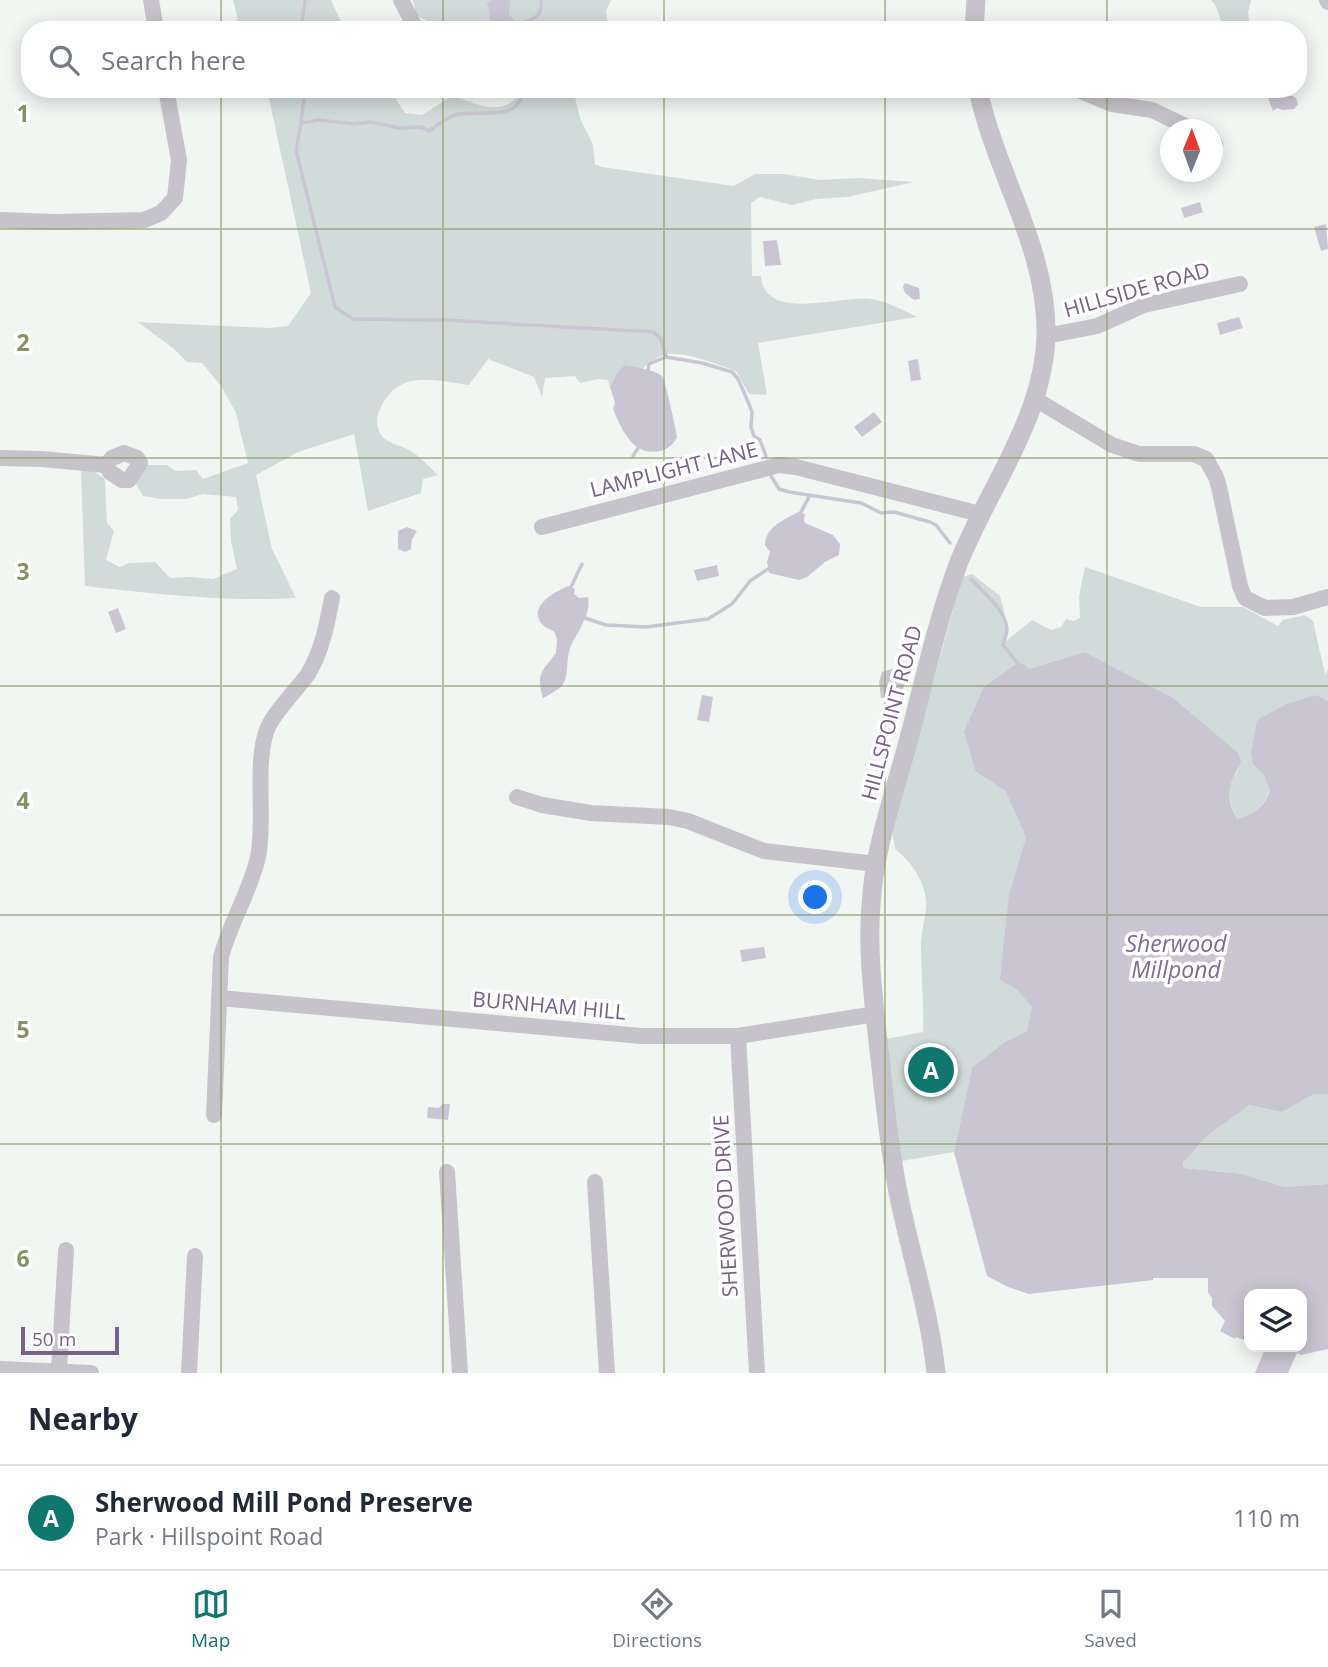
<!DOCTYPE html>
<html lang="en">
<head>
<meta charset="utf-8">
<style>
	:root { --surface:#fff; --page:#f6f6f7; --text:#1f2937; --muted:#747a83; --line:#e0e1e3; --accent:#0f766e }
	body { margin:0; font-family:"Open Sans",sans-serif; background:var(--page); color:var(--text) }
	.controls { position:absolute; right:21px; bottom:21px; display:grid; overflow:hidden; border-radius:14px; box-shadow:0 4px 18px #0003 }
	.controls button { width:63px; height:63px; display:grid; place-items:center; padding:0; border:0; border-bottom:2px solid var(--line); background:var(--surface); color:var(--text); font:35px sans-serif }
	.compass { position:absolute; left:1160px; top:119px; width:63px; height:63px; border-radius:50%; background:var(--surface); box-shadow:0 4px 18px #0003; rotate:1deg }
	.scale { position:absolute; left:21px; bottom:18px; width:98px; box-sizing:border-box; padding-left:7px; border:4px solid #776385; border-top:0; font-size:19px; line-height:24px; white-space:nowrap; color:#776385; -webkit-text-stroke:5px #fff; paint-order:stroke }
	.you { position:absolute; left:816px; top:898px; width:24px; height:24px; margin:-18px; border:5px solid #fff; border-radius:50%; background:#1a73e8; box-shadow:0 0 0 10px #1a73e833 }
	.badge { display:grid; place-items:center; width:46px; height:46px; border-radius:50%; background:var(--accent); color:#fff; font-size:23px; font-weight:700 }
	.pin { position:absolute; translate:-50% -50%; border:4px solid #fff; box-shadow:0 2px 7px #0006 }
	.list { margin:0; padding:0; list-style:none }
	h2 { display:flex; justify-content:space-between; align-items:center; height:91px; margin:0; padding:0 28px; font-size:30px }
	h2 small { font-size:23px; font-weight:400; color:var(--muted) }
	.list li { display:grid; grid-template-columns:46px 1fr auto; gap:21px; align-items:center; box-sizing:border-box; height:105px; padding:0 28px; border-top:2px solid var(--line) }
	.list b { display:block; font-size:26px; white-space:nowrap }
	.list p { margin:0; font-size:23px; white-space:nowrap; color:var(--muted) }
	.list em { font-size:23px; font-style:normal; color:var(--muted) }
	.icon { flex:none; width:38px; height:38px; fill:none; stroke:currentColor; stroke-width:2; stroke-linecap:round; stroke-linejoin:round }
	.map { position:relative; flex:none; width:1328px; height:1373px; overflow:hidden }
	.search { position:absolute; background:var(--surface); box-shadow:0 4px 18px #0003; left:21px; right:21px; top:21px; height:77px; display:flex; align-items:center; gap:18px; box-sizing:border-box; padding:0 24px; border-radius:28px; color:var(--muted); font-size:26px }
	.sheet { height:196px; background:var(--surface) }
	nav { display:flex; justify-content:space-around; align-items:center; box-sizing:border-box; height:98px; border-top:2px solid var(--line); background:var(--surface); font-size:19px; color:var(--muted) }
	nav a { display:grid; justify-items:center; gap:4px }
	nav .on { color:var(--accent) }
	.map>svg:first-child { display:block }
	.green { fill:#d1dbd9 }
	.water { fill:#cac5d2 }
	.lines { fill:none; stroke-linecap:round; stroke-linejoin:round }
	.stream { stroke:#cac5d2; stroke-width:3.5 }
	.minor { stroke:#c7c3ca; stroke-width:16 }
	.tertiary { stroke:#c7c3ca; stroke-width:19 }
	.grid { fill:none; stroke:#869361; stroke-width:2; stroke-opacity:0.55 }
	.labels { text-anchor:middle; stroke-width:7; stroke-linejoin:round; paint-order:stroke }
	.street-label { font-size:21px; fill:#776385; stroke:#fff }
	.water-label { font-size:23px; font-style:italic; fill:#7e6e97; stroke:#fff }
	.grid-label { font-size:23px; text-anchor:middle; font-weight:bold; fill:#869361; stroke:#fff; stroke-width:7; stroke-linejoin:round; paint-order:stroke }
</style>
</head>
<body>
<div class="map">
<svg width="1328" height="1373" viewBox="0 0 1328 1373">
	<rect width="100%" height="100%" fill="#f2f6f3"/>
	<g class="green">
		<path d="M233 0H331L345 30H209L238 20Z"/>
		<path d="M413 0H611L606 11 609 30H487L477 22 431 23 416 15Z"/>
		<path d="M1211 0H1251L1248 12 1250 30H1224L1216 6Z"/>
		<path d="M267 89H389L405 113 422 115 452 96C477 103 500 118 519 95V89H573L580 118 593 145 595 164 602 167 734 186 755 174H784L820 180 859 178 914 182 847 197 816 199 792 205 760 197 751 203 752 276H761C764 323 843 295 871 299 887 301 902 310 917 317L758 343 767 395 749 394 736 371C719 365 687 352 668 354 656 356 648 365 639 371L633 367 617 373 610 387 608 380 598 379 580 383 575 376 545 378 542 397 534 377 488 359 469 385C432 380 398 369 380 409 376 417 376 428 381 435 388 444 400 445 409 450 420 456 429 467 438 475L423 479 421 493 368 511 354 434 298 452 256 475 272 549 296 598C225 602 156 594 85 586L81 470 93 471 105 479 107 523 114 531 106 560 120 567 129 563 155 562 170 578 190 577 213 579 237 569 231 542 230 519 238 510 236 497 203 494 186 499H161L143 496 133 479 145 465H167L175 471 196 470 203 479 248 463 236 413 221 386 202 363 187 362 174 349 138 322 268 328 288 326 311 293Z"/>
		<path d="M1085 567 1201 607H1243L1278 626 1283 620 1305 615 1313 621 1325 674 1328 670V701L1315 695 1264 775 1270 790C1265 806 1253 815 1237 819 1228 802 1226 784 1239 769L1084 652 1029 669 976 772 1005 789 1026 837 1009 894 1015 988 1033 1007 1027 1031 1005 1042 972 1067 954 1152 902 1161 886 1039 923 1032C924 1003 921 975 921 946 921 933 925 921 926 908 928 885 912 862 895 849L892 831 954 606 963 577 972 574 1000 596 1004 610 1006 641 1032 620 1051 630 1061 627 1066 619 1074 621 1080 618 1079 596Z"/>
		<path d="M1322 1093 1328 1094V1184L1284 1187 1243 1174 1184 1168 1183 1162C1194 1153 1201 1140 1211 1132 1223 1123 1237 1116 1249 1105L1282 1112 1314 1094Z"/>
	</g>
	<g class="water">
		<path d="M492 0H510L509 15 519 24 521 30H497L489 18 490 13 487 3Z"/>
		<path d="M1267 95 1293 96 1296 98 1298 104 1294 109 1283 110 1277 108 1273 111Z"/>
		<path d="M1200 202 1203 212 1184 218 1181 208Z"/>
		<path d="M1326 224 1328 249 1321 251 1314 227Z"/>
		<path d="M777 240 781 265 765 266 763 241Z"/>
		<path d="M905 283 919 288 920 299 914 300 905 293 903 287Z"/>
		<path d="M1239 317 1243 328 1220 335 1217 323Z"/>
		<path d="M918 359 921 380 911 381 908 361Z"/>
		<path d="M625 365C634 367 656 370 662 376 665 379 676 429 677 437 673 445 668 449 660 451 633 457 622 430 613 409L615 403 610 387 617 373Z"/>
		<path d="M874 412 882 422 862 437 854 427Z"/>
		<path d="M798 512 805 514 804 519 805 523 833 535 840 544 839 555 825 562 807 577 799 580 769 573 767 562 770 552 765 545C766 526 783 521 798 512Z"/>
		<path d="M407 527 417 531 412 539 411 549 405 552 398 549V531Z"/>
		<path d="M717 565 719 576 697 581 694 570Z"/>
		<path d="M568 586 575 589 574 594 579 598 588 597C592 615 576 633 570 648 566 659 569 677 562 686 557 690 549 695 543 698 536 672 542 672 556 653 556 648 558 641 556 636 555 629 548 630 544 626 525 608 554 592 568 586Z"/>
		<path d="M118 608 126 629 116 633 108 612Z"/>
		<path d="M1084 652 1173 698 1238 753 1241 762C1239 768 1235 772 1233 778 1227 792 1229 806 1237 819 1253 815 1265 806 1270 791L1264 775 1253 764 1251 753 1257 720 1287 704 1316 695 1328 701V1094H1314L1282 1112 1249 1105C1237 1116 1223 1123 1211 1133 1202 1139 1193 1154 1183 1162L1184 1168 1243 1174 1284 1187 1328 1184V1349L1301 1355 1297 1353 1288 1373H1255L1265 1349 1261 1347H1302V1294H1249V1342L1236 1337 1235 1339 1220 1331 1225 1321 1212 1306V1298L1208 1292V1278H1153V1280L1029 1294 1008 1287 987 1276 954 1152 972 1067 1005 1042 1027 1031 1032 1007 1015 988 1000 980 1009 894 1026 837 1005 790 976 772 964 732 984 687 1015 665 1024 664 1029 669Z"/>
		<path d="M894 668 903 671C907 681 903 694 896 702H885L884 698H881L879 682 882 672Z"/>
		<path d="M702 695 713 697 709 722 697 720Z"/>
		<path d="M764 947 766 958 742 962 740 950Z"/>
		<path d="M442 1104H450L448 1120 427 1118 428 1107 439 1108Z"/>
	</g>
	<g class="lines">
		<g class="stream">
			<path d="M519 24C534 19 543 17 541 0"/>
			<path d="M301 30 305 0"/>
			<path d="M523 89C521 123 479 110 458 114 448 116 437 126 429 131L421 127 399 128 371 122 354 124 319 120 301 123 296 150 335 307 353 319 444 320 654 332 661 339 666 357 702 363 732 372 738 379 749 404 752 412 751 427 754 436 760 440 766 456"/>
			<path d="M301 123 305 89"/>
			<path d="M648 370 649 364 666 357"/>
			<path d="M633 456 638 448"/>
			<path d="M771 476 779 489 789 492 861 503 881 513 894 512 930 522 936 525 950 543"/>
			<path d="M801 512 809 497"/>
			<path d="M971 579C983 593 1005 608 1007 629 1007 634 1004 640 1003 645L1019 665"/>
			<path d="M571 587 582 564"/>
			<path d="M585 618 606 625 646 627 708 619 732 604 750 581 768 569"/>
		</g>
		<g class="minor">
			<path d="M151 0 156 30"/>
			<path d="M401 0 415 27"/>
			<path d="M1327 0 1328 2"/>
			<path d="M1076 89 1112 104 1152 110 1194 130"/>
			<path d="M1212 143 1215 144"/>
			<path d="M0 220 56 222 144 220 161 213 175 198 179 160 166 89"/>
			<path d="M1046 336 1097 326 1144 305 1240 284"/>
			<path d="M1035 399 1112 445 1139 454H1194L1206 459 1216 477 1219 487 1240 586 1245 598 1265 608 1293 607 1328 597"/>
			<path d="M0 458 42 459 106 465 110 472 122 480H129L140 463 137 458 124 453 112 458 106 465"/>
			<path d="M542 527 779 465 796 467 980 514"/>
			<path d="M517 797 542 805 591 813 669 817 688 821 764 851 876 864"/>
			<path d="M219 998 641 1036H738L875 1014"/>
			<path d="M738 1036 757 1373"/>
			<path d="M214 1115 221 957C230 923 250 892 258 857 266 819 253 757 269 725 279 706 296 691 308 674 322 651 327 624 332 598"/>
			<path d="M447 1172 460 1373"/>
			<path d="M595 1182 607 1373"/>
			<path d="M0 1369 91 1373"/>
			<path d="M59 1370 66 1250"/>
			<path d="M189 1373 195 1256"/>
		</g>
		<g class="tertiary">
			<path d="M974 30 976 0"/>
			<path d="M936 1373C930 1313 911 1256 899 1197 889 1149 885 1100 879 1051 874 1002 867 954 871 905 874 849 894 795 908 742 924 682 937 620 959 562 989 487 1045 416 1046 333 1047 247 995 172 978 89"/>
		</g>
	</g>
	<path class="grid" d="M221 0V30M443 0V30M664 0V30M885 0V30M1107 0V30M221 89V1373M443 89V1373M664 89V1373M885 89V1373M1107 89V1373M0 229H1328M0 458H1328M0 686H1328M0 915H1328M0 1144H1328"/>
	<g class="labels">
		<g class="street-label">
			<text transform="translate(1137 290) rotate(-16)" y="7">HILLSIDE ROAD</text>
			<text transform="translate(674 470) rotate(-14)" y="7">LAMPLIGHT LANE</text>
			<text transform="translate(892 713) rotate(-75)" y="7">HILLSPOINT ROAD</text>
			<text transform="translate(549 1006) rotate(5)" y="7">BURNHAM HILL</text>
			<text transform="translate(726 1206) rotate(-93)" y="7">SHERWOOD DRIVE</text>
		</g>
		<g class="water-label">
			<text x="1176" y="952">Sherwood<tspan x="1176" dy="26">Millpond</tspan></text>
		</g>
	</g>
	<g class="grid-label">
		<text x="23" y="122">1</text>
		<text x="23" y="351">2</text>
		<text x="23" y="580">3</text>
		<text x="23" y="809">4</text>
		<text x="23" y="1038">5</text>
		<text x="23" y="1267">6</text>
	</g>
</svg>
<div class="controls">
<button><svg class="icon" aria-label="layers" viewBox="0 0 24 24"><path d="M12 4l9 5-9 5-9-5zM3 14l9 5 9-5"/></svg></button>
</div>
<svg class="compass" viewBox="-18 -18 36 36"><path d="M0-13l5 13h-10z" fill="#e53935"/><path d="M0 13l5-13h-10z" fill="#747a83"/></svg>
<div class="scale">50 m</div>
<div class="you"></div>
<div class="pin badge" style="left:931px;top:1070px">A</div>
<div class="search"><svg class="icon" aria-label="search" viewBox="0 0 24 24"><circle cx="10" cy="10" r="6"/><path d="M15 15l6 6"/></svg>Search here</div>
</div>
<section class="sheet">
<h2>Nearby<small></small></h2>
<ul class="list">
<li><span class="badge">A</span><div><b>Sherwood Mill Pond Preserve</b><p>Park · Hillspoint Road</p></div><em>110 m</em></li>
</ul>
</section>
<nav>
<a class="on"><svg class="icon" aria-label="map" viewBox="0 0 24 24"><path d="M3 6l6-2 6 2 6-2v14l-6 2-6-2-6 2zM9 4v14M15 6v14"/></svg>Map</a>
<a><svg class="icon" aria-label="directions" viewBox="0 0 24 24"><path d="M12 3l9 9-9 9-9-9zM9 14v-3h6M13 9l2 2-2 2"/></svg>Directions</a>
<a><svg class="icon" aria-label="saved" viewBox="0 0 24 24"><path d="M7 4h10v16l-5-4-5 4z"/></svg>Saved</a>
</nav>
</body>
</html>
